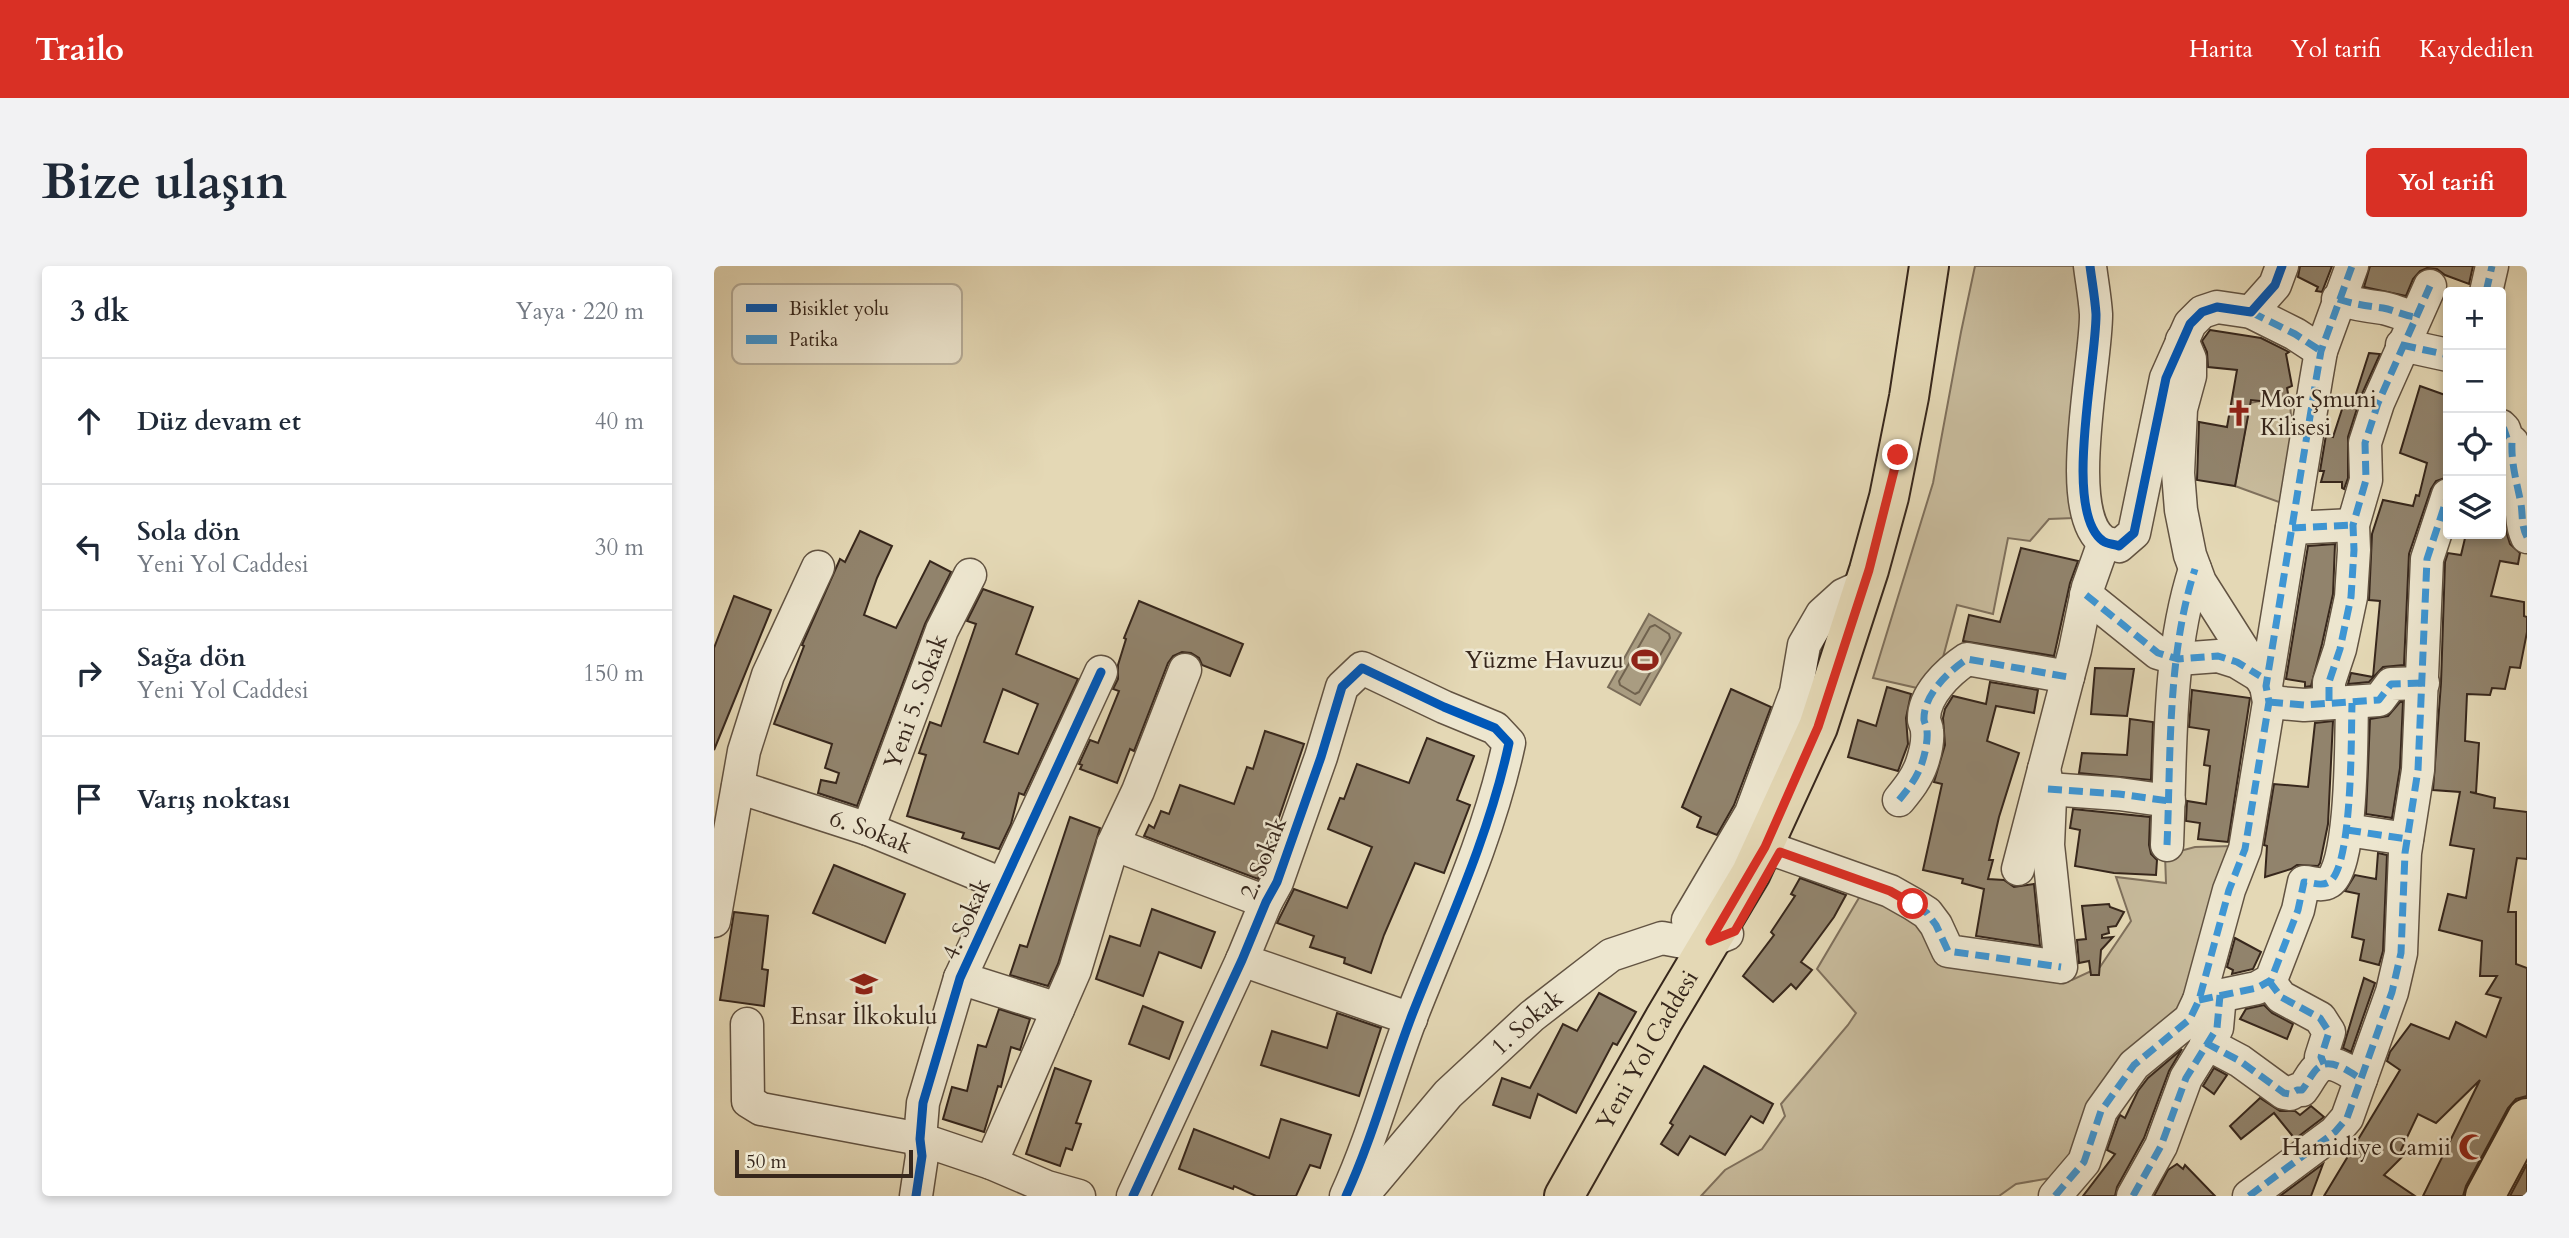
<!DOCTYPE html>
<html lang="tr">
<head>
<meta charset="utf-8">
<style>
	:root { --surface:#fff; --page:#f2f2f3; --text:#1f2937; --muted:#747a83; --line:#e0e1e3; --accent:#d93025 }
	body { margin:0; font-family:Cardo,serif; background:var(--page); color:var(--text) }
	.controls { position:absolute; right:21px; top:21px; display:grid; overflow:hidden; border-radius:7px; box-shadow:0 4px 10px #0003 }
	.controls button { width:63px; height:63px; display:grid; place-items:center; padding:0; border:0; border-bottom:2px solid var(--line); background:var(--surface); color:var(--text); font:35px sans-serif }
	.scale { position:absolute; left:21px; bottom:18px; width:178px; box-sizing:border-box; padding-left:7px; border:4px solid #37271c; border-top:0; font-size:19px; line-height:24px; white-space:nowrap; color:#37271c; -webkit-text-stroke:5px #ede6cf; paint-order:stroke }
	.stop { position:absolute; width:21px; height:21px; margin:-16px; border:5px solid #d93025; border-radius:50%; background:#fff }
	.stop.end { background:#d93025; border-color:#fff; box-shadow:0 2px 7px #0008 }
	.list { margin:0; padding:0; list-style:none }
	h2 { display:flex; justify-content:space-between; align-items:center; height:91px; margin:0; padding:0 28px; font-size:30px }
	h2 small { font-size:23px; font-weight:400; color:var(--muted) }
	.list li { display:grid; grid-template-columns:46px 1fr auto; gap:21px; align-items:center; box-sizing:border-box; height:126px; padding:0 28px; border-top:2px solid var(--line) }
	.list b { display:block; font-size:26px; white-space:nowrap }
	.list p { margin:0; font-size:23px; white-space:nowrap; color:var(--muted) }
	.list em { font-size:23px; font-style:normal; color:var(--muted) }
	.icon { flex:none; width:38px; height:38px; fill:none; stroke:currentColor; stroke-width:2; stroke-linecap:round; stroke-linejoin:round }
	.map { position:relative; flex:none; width:1813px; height:930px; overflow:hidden; border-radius:7px }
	header { display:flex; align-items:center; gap:42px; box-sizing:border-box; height:98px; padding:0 35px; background:var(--accent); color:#fff }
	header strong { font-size:33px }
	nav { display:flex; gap:38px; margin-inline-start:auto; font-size:24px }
	.intro { display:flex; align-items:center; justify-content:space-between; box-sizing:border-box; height:168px; padding:0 42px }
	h1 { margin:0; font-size:49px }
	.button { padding:18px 32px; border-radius:7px; background:var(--accent); color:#fff; font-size:24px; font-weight:700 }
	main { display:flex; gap:42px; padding:0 42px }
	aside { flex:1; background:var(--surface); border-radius:7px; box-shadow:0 4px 10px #0003 }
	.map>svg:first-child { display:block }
	.green { fill:#c7ba9b; stroke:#7f705c; stroke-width:2 }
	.water { fill:#a99c81; stroke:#7b6d59; stroke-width:2 }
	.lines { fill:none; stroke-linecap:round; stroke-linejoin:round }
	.shore { stroke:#70624e; stroke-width:2 }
	.building { fill:#91836c; stroke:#37271c; stroke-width:2; fill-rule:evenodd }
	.minor-casing { stroke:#625342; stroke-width:35 }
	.major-casing { stroke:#37271c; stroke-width:42 }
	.minor { stroke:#ede6cf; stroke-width:32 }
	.major { stroke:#e4d8b5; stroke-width:38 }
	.quiet { stroke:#3e96d4; stroke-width:7; stroke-dasharray:14 7; stroke-linecap:butt }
	.cycleway-casing { stroke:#ede6cf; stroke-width:13 }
	.cycleway { stroke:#0057b8; stroke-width:9 }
	.route { stroke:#d93025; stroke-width:9 }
	.labels { text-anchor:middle; stroke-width:5; stroke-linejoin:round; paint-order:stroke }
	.poi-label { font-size:24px; fill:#37271c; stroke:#ede6cf; text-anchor:end }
	.street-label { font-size:24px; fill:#37271c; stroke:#ede6cf }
	.key { fill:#ede6cf; stroke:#b6ad99; stroke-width:2 }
	.key-label { font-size:19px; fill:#37271c }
</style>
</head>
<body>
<header>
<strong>Trailo</strong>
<nav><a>Harita</a><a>Yol tarifi</a><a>Kaydedilen</a></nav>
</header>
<div class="intro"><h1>Bize ulaşın</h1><a class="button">Yol tarifi</a></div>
<main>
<aside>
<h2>3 dk<small>Yaya · 220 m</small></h2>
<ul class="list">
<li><svg class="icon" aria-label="ahead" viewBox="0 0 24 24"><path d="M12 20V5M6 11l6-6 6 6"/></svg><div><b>Düz devam et</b></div><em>40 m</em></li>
<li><svg class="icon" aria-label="left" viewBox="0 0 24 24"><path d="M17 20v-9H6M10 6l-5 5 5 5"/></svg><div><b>Sola dön</b><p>Yeni Yol Caddesi</p></div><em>30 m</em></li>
<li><svg class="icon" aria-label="right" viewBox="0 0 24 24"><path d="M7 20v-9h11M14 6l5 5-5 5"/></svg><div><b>Sağa dön</b><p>Yeni Yol Caddesi</p></div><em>150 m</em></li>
<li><svg class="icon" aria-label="arrive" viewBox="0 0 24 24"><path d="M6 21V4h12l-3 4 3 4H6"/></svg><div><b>Varış noktası</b></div></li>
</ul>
</aside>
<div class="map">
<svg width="1813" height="930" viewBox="0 0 1813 930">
	<rect width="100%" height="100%" fill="#e4d8b5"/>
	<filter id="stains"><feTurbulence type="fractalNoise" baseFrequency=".00286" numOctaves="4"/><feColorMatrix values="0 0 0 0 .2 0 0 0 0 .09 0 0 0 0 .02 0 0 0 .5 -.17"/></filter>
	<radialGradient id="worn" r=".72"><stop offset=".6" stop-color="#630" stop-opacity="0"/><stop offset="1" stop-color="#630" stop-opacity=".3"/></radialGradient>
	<g class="green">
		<path d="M1261 0H1362L1367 61 1360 252 1335 253 1316 275 1294 272 1279 348 1243 339 1228 395 1212 424 1159 412 1219 217 1247 66Z"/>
		<path d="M1546 135 1576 138 1580 186 1573 239 1521 220 1536 137Z"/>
		<path d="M1519 580 1475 729 1348 910 1302 918 1285 930H987L1011 904 1048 883 1071 850 1067 838 1134 759 1142 747 1103 703 1149 625 1189 640 1220 684 1233 693 1358 714 1386 701 1417 655 1402 611 1452 617 1451 589 1481 581Z"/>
	</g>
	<path class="water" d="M935 348 967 367 926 439 894 421Z"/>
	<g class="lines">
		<path class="shore" d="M941 359 955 368 956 372 925 426 921 428 906 419 905 415 936 361Z"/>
	</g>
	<g class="building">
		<path d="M1586 0H1618L1608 26 1602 25 1604 21 1584 11Z"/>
		<path d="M1656 0H1759L1755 18 1731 9 1723 3 1713 2 1706 5 1699 13 1692 30 1650 21Z"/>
		<path d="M1496 64 1547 72 1575 86 1572 88 1578 120 1573 122 1576 138 1537 134 1521 220 1483 214 1485 156 1513 161 1523 104 1494 101 1493 86 1488 75Z"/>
		<path d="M1655 87 1666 88 1647 130 1634 171V212L1630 223 1628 222V216H1607L1610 205H1606L1612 169 1619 171 1631 134 1639 137Z"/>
		<path d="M1706 120 1734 130V211L1722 215 1717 223 1695 288 1690 399 1669 401 1655 416 1634 418 1637 407 1659 411 1666 335 1655 334 1658 268 1669 234 1699 240 1702 229 1705 230 1713 197 1686 187Z"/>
		<path d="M1787 261 1791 262 1796 278 1806 287 1804 298 1786 295 1777 330 1810 336V350L1813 351V366L1806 402 1796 401 1791 423 1778 422 1776 429 1753 428 1751 475 1765 477 1762 527 1756 526 1781 532 1780 542 1813 546V593L1803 592 1794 646H1802V698L1813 702V830L1802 833 1794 842 1752 920 1749 930H1709L1766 814 1722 857 1704 848 1687 884 1691 888 1670 909 1701 930H1610L1686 804 1673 795 1676 786 1697 758 1735 773 1742 756 1772 771 1787 732 1772 728 1783 710H1766L1768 675 1725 664 1734 628 1752 632 1760 583 1736 579 1746 526 1719 524 1727 417 1731 296 1734 287 1747 289 1752 268H1787Z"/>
		<path d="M146 265 178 280 163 312 150 349 182 362 216 295 237 306 211 358 143 540 104 527 107 514 122 517 125 507 111 502 118 478 60 458 90 380 88 379 126 293 131 296Z"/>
		<path d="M1621 278 1619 328 1608 378 1597 420 1591 421V416L1572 413 1594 280Z"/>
		<path d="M1307 282 1364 295 1356 317 1340 390 1249 375 1255 349 1286 356Z"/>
		<path d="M269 323 319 341 302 388 364 413 310 529 305 527 297 558 285 583 248 572 250 567 193 550 212 489 205 487 216 456 227 460 262 358 253 355ZM289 423 324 438 304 488 270 476Z"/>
		<path d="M20 330 57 344 0 484V382Z"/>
		<path d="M425 335 529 378 516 410 488 399 485 392 477 387 468 386 459 390 454 397 420 485 416 483 403 517 366 503 368 499 365 498 376 474 384 477 405 425 399 423 404 413V399L412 373 410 372Z"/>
		<path d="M1381 402 1420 403 1413 450 1377 448Z"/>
		<path d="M1276 416 1324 424 1320 447 1282 440 1273 475 1305 487 1285 551 1275 594H1279L1274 613 1290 614 1300 621 1320 618 1326 680 1262 670 1270 623 1248 617 1249 613 1209 604 1228 518 1220 516 1231 479 1229 452 1231 443 1239 430 1272 438Z"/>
		<path d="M1173 421 1197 428 1192 452 1194 478 1184 505 1134 491 1144 454 1162 460Z"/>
		<path d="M1017 423 1057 441 1020 539 1003 569 983 561 987 551 968 541Z"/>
		<path d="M1478 424 1536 432 1514 576 1484 573 1486 557 1472 555 1473 535 1492 538 1496 500 1490 499 1495 464 1475 461Z"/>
		<path d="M1686 436H1689L1686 502 1678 552 1652 548 1656 453 1674 450Z"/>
		<path d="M1416 453 1439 456 1437 514 1365 507 1368 487 1413 489Z"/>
		<path d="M1619 455 1614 558 1606 597 1604 600 1583 599 1577 603 1551 611 1553 580 1550 579 1560 518 1594 521 1601 457Z"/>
		<path d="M551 465 590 478 544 613 430 570 435 559 440 562 447 545 455 548 466 519 520 538 533 501 539 503Z"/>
		<path d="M713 472 760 490 743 534 756 539 730 607 701 597 670 669 657 707 630 697 631 692 596 681 600 670 563 657 580 623 633 642 658 581 614 563 626 532 630 533 643 498 695 517Z"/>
		<path d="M1359 543 1436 551 1435 579 1437 588 1443 594 1442 609 1400 607 1361 600 1366 564 1356 562Z"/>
		<path d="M356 551 386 562 344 698 334 720 296 709 306 679 313 681Z"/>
		<path d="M1664 587 1673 589 1669 685 1665 699 1646 694 1650 674 1638 671 1645 628 1631 625 1641 609 1662 613Z"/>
		<path d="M120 599 191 628 171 677 99 647Z"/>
		<path d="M1086 612 1132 629 1120 651 1087 696 1098 704 1082 723 1077 718 1059 736 1029 710 1060 669 1057 666 1081 630 1077 628Z"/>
		<path d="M1395 638 1396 641 1410 646 1402 660 1394 661 1395 667 1388 669V672L1399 671 1387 684 1385 709H1377L1375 695 1365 697 1363 674 1372 673 1368 640Z"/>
		<path d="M438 643 501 666 487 702 445 686 429 730 382 713 396 670 426 680Z"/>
		<path d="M20 646 54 650 48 703 54 704 50 740 6 734Z"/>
		<path d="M1521 672 1547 686 1539 703 1518 708 1519 704 1513 701Z"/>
		<path d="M1650 712 1661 717 1637 786 1629 782Z"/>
		<path d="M885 727 922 746 903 779 899 777 862 847 824 828 816 852 779 839 788 812 816 822 849 758 863 765Z"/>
		<path d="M1550 739 1558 747 1579 758 1573 773 1526 753 1532 743Z"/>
		<path d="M429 740 469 756 455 793 415 778Z"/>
		<path d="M285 743 316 753 306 784 297 781 287 821 284 820 270 866 229 853 238 821 253 825 264 779 272 781Z"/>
		<path d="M623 747 667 762 645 830 547 799 558 765 613 782Z"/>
		<path d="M1468 783 1455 805 1430 872 1403 921 1401 930H1369L1401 888 1393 884 1404 853 1406 849 1411 852 1424 825 1434 812Z"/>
		<path d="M990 800 1059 838 1049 857 1037 850 1011 889 976 870 964 889 947 878 959 859 956 857Z"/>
		<path d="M341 802 377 815 362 857 367 858 358 884 352 882 346 900 312 888Z"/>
		<path d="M1500 802 1513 809 1500 828 1489 820Z"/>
		<path d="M1546 832 1566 845H1581L1586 849 1597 840 1610 851 1581 873 1560 847 1527 873 1516 860Z"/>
		<path d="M567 853 617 869 606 902 596 899 582 930H542L520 920 519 923 465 903 480 863 555 892Z"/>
		<path d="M1463 898 1469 903 1471 899 1501 930H1440L1454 904Z"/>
		<path d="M1609 898 1597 930H1566Z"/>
		<path d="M1813 898V930H1796Z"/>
	</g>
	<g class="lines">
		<defs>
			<g id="minor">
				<path d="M1376 0C1378 16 1381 32 1382 48 1383 94 1348 246 1389 275 1393 278 1400 278 1405 280L1420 267 1452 112 1476 58 1488 46 1503 41 1537 46 1581 68 1607 85"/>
				<path d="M1772 26 1778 0"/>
				<path d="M1624 33C1639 38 1653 40 1669 42 1680 44 1688 49 1701 51"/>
				<path d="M1537 46 1561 19 1568 0"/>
				<path d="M1468 74 1476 93V110L1467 143 1464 207 1467 244 1476 289 1486 316 1552 420"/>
				<path d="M1688 79 1734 89"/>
				<path d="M1787 160 1790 163 1793 172 1798 176C1797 198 1803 217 1807 238 1809 251 1807 259 1813 271"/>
				<path d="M1578 262 1639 259"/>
				<path d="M1372 329 1444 387 1464 393 1504 390 1523 396 1546 410"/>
				<path d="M1615 435V416L1626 383 1637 331 1640 284 1639 259 1652 214 1651 177 1664 137 1716 20"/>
				<path d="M1555 436 1590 439 1665 434 1677 418 1709 417"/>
				<path id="s1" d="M24 521 154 563 288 618"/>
				<path d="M1334 523 1405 528 1455 535"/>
				<path d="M1185 534C1194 523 1203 512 1208 497 1211 488 1214 474 1213 465 1213 461 1211 458 1210 454 1209 429 1235 405 1253 393L1354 411"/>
				<path id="s2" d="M154 563 228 364 256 309"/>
				<path d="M1633 564 1693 573"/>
				<path d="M399 578 552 636"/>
				<path d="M1453 579C1457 487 1453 390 1481 303"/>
				<path d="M1066 586 1176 625 1199 638 1213 647 1222 659 1234 685 1347 701 1334 579 1336 532 1330 503"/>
				<path d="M1304 603 1361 384 1374 321 1390 276"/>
				<path d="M0 655 30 485 54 409 104 301"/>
				<path d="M980 678 974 654 1037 547 1082 426 1090 379 1108 348 1129 329 1151 319"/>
				<path d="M528 694 697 753"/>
				<path d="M246 712 344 743"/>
				<path d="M1555 715 1567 731 1606 752 1615 766 1607 791 1610 798"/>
				<path d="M1485 734 1543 722 1557 714 1584 644 1590 616C1598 616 1607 621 1615 616 1639 601 1637 467 1638 437"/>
				<path d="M33 758 34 835 47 843 206 873 277 897 333 921 365 930"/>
				<path d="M1492 777 1526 795 1570 827 1576 828 1583 824H1588C1594 817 1598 806 1605 801 1617 791 1637 807 1647 813"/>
				<path d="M277 897 361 704 399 578 424 525 471 404"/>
				<path d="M202 930 208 890 206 873 209 837 246 712 387 406"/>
				<path d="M419 930 528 694 552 636 563 616 607 491 628 421 648 402 730 441 781 462 795 477C775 571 733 660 698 749 675 809 659 871 632 930"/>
				<path id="s3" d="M648 930 734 828 818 750 897 689 948 672 980 678 996 675 1013 668"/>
				<path d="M1341 930 1370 896 1387 845 1420 799 1476 753 1485 734 1515 624 1531 583 1555 436 1552 420 1602 114 1607 85 1638 0"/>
				<path d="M1419 930 1447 880 1472 812 1503 762 1506 729"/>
				<path d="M1535 930 1621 866 1633 852 1678 726 1687 687 1691 587 1704 504 1713 293 1734 229"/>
			</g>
			<g id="major">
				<path id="s4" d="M850 930 950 753 1037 607 1104 461 1155 304 1175 231 1195 131 1215 0"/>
				<path d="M1771 930 1813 852"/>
			</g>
		</defs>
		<use href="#minor" class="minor-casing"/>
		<use href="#major" class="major-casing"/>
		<use href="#minor" class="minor"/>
		<use href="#major" class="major"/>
		<g class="quiet">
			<path d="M1772 26 1778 0"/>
			<path d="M1624 33C1639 38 1653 40 1669 42 1680 44 1688 49 1701 51"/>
			<path d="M1537 46 1581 68 1607 85"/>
			<path d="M1688 79 1734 89"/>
			<path d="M1787 160 1790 163 1793 172 1798 176C1797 198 1803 217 1807 238 1809 251 1807 259 1813 271"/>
			<path d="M1578 262 1639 259"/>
			<path d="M1372 329 1444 387 1464 393 1504 390 1523 396 1546 410"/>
			<path d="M1615 435V416L1626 383 1637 331 1640 284 1639 259 1652 214 1651 177 1664 137 1716 20"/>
			<path d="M1555 436 1590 439 1665 434 1677 418 1709 417"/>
			<path d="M1334 523 1405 528 1455 535"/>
			<path d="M1185 534C1194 523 1203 512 1208 497 1211 488 1214 474 1213 465 1213 461 1211 458 1210 454 1209 429 1235 405 1253 393L1354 411"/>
			<path d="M1633 564 1693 573"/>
			<path d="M1453 579C1457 487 1453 390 1481 303"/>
			<path d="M1066 586 1176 625 1199 638 1213 647 1222 659 1234 685 1347 701"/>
			<path d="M1555 715 1567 731 1606 752 1615 766 1607 791 1610 798"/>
			<path d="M1485 734 1543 722 1557 714 1584 644 1590 616C1598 616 1607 621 1615 616 1639 601 1637 467 1638 437"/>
			<path d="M1492 777 1526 795 1570 827 1576 828 1583 824H1588C1594 817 1598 806 1605 801 1617 791 1637 807 1647 813"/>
			<path d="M1341 930 1370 896 1387 845 1420 799 1476 753 1485 734 1515 624 1531 583 1555 436 1552 420 1602 114 1607 85 1638 0"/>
			<path d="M1419 930 1447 880 1472 812 1503 762 1506 729"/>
			<path d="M1535 930 1621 866 1633 852 1678 726 1687 687 1691 587 1704 504 1713 293 1734 229"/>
		</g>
		<defs>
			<g id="cycleway">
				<path d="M1376 0C1378 16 1381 32 1382 48 1383 94 1348 246 1389 275 1393 278 1400 278 1405 280L1420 267 1452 112 1476 58 1488 46 1503 41 1537 46 1561 19 1568 0"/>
				<path d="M202 930 208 890 206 873 209 837 246 712 387 406"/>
				<path d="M419 930 528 694 552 636 563 616 607 491 628 421 648 402 730 441 781 462 795 477C775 571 733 660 698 749 675 809 659 871 632 930"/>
			</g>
		</defs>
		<use href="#cycleway" class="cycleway-casing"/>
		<use href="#cycleway" class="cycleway"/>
	</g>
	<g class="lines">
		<path class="route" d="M1184 189 1155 304 1104 461 1051 581 996 675 1021 665 1066 586 1176 625 1199 638"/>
	</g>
	<defs>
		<symbol id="church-bare" viewBox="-9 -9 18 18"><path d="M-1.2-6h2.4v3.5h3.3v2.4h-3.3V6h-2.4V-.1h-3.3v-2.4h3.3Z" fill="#8f2418" stroke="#ede6cf" stroke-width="2.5" paint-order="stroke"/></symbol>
		<symbol id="stadium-bare" viewBox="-9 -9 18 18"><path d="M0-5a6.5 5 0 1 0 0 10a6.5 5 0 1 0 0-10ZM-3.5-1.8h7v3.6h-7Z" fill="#8f2418" stroke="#ede6cf" stroke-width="2.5" paint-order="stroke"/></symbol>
		<symbol id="school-bare" viewBox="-9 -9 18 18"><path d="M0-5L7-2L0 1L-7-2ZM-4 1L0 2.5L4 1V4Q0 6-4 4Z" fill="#8f2418" stroke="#ede6cf" stroke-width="2.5" paint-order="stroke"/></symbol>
		<symbol id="mosque-bare" viewBox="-9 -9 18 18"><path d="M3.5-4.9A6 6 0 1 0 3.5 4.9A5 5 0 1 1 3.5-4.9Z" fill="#8f2418" stroke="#ede6cf" stroke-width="2.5" paint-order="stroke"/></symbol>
	</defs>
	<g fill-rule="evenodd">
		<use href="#church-bare" x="1506" y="128" width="38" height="38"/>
		<use href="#stadium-bare" x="912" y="375" width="38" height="38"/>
		<use href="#school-bare" x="131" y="699" width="38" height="38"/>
		<use href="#mosque-bare" x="1739" y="862" width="38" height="38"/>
	</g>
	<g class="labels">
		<g class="poi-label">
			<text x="1546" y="141" text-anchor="start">Mor Şmuni<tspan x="1546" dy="28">Kilisesi</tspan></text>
			<text x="910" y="402">Yüzme Havuzu</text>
			<text x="150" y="758" text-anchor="middle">Ensar İlkokulu</text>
			<text x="1737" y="889">Hamidiye Camii</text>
		</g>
		<g class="street-label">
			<text dy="8" stroke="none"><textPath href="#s2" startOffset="136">Yeni 5. Sokak</textPath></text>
			<text dy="8" stroke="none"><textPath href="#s1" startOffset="140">6. Sokak</textPath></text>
			<text transform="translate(549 592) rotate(-68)" y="8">2. Sokak</text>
			<text transform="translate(252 653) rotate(-66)" y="8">4. Sokak</text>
			<text dy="8" stroke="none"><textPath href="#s3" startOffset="240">1. Sokak</textPath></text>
			<text dy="8" stroke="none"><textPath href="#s4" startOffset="168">Yeni Yol Caddesi</textPath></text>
		</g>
	</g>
	<rect x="18" y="18" width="230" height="80" rx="10" class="key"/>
	<rect x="32" y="38" width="31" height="8" fill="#0057b8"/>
	<rect x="32" y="69" width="31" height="9" fill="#3e96d4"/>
	<g class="key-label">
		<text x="75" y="49">Bisiklet yolu</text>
		<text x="75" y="80">Patika</text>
	</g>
	<rect width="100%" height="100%" filter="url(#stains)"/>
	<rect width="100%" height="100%" fill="url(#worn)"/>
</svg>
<div class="controls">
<button>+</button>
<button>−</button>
<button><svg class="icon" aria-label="locate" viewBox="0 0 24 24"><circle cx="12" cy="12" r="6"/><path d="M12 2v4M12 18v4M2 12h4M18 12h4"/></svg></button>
<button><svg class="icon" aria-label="layers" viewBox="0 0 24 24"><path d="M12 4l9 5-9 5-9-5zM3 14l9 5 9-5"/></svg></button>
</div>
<div class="scale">50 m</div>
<div class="stop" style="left:1199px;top:638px"></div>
<div class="stop end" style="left:1184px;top:189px"></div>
</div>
</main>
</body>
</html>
